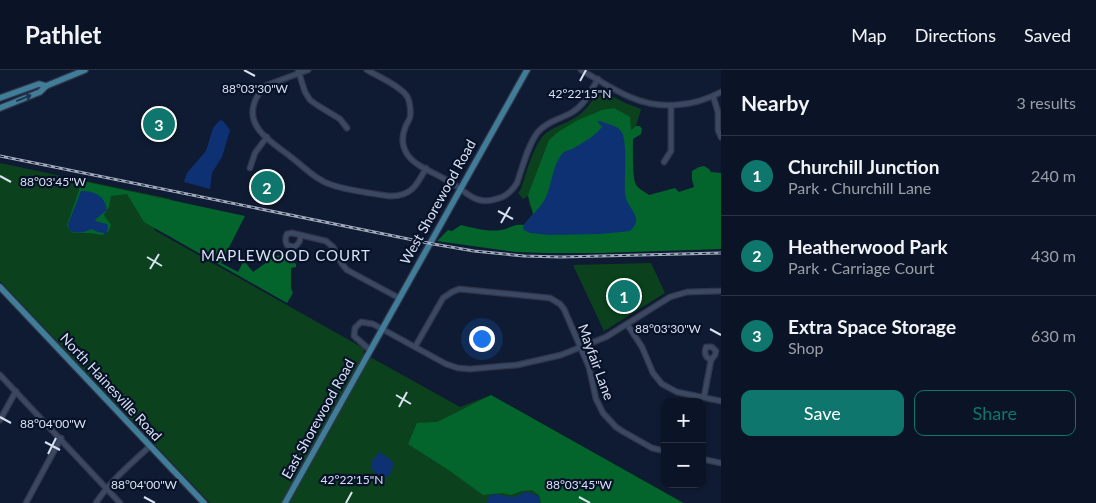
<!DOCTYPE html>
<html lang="en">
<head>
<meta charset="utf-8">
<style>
	:root { --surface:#0b1426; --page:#192132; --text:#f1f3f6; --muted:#9a9ea7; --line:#2b3343; --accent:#0f766e }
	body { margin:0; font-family:Lato,sans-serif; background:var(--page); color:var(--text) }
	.controls { position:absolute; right:15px; bottom:15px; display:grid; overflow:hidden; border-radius:10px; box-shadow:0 1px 4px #0004 }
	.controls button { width:45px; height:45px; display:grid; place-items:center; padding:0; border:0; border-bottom:1px solid var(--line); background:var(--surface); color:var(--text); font:25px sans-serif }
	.you { position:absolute; left:481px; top:268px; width:18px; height:18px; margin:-12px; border:4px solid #fff; border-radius:50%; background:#1a73e8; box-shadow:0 0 0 8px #1a73e833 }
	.badge { display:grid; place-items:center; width:32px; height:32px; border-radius:50%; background:var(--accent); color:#fff; font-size:16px; font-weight:700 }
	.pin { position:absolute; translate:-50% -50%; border:2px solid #fff; box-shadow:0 1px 5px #0006 }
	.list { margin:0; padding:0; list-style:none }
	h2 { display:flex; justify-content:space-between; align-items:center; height:65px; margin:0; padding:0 20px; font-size:21px }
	h2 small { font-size:16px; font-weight:400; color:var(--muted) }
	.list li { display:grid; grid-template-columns:32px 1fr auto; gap:15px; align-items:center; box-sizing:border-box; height:80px; padding:0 20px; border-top:1px solid var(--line) }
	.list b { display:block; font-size:19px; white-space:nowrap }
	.list p { margin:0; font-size:16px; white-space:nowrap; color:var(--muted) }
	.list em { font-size:16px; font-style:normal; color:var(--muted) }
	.actions { display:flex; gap:10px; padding:15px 20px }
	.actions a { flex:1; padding:11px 0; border:1px solid var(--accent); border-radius:10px; text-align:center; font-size:18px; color:var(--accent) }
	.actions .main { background:var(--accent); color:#fff }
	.map { position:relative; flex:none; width:721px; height:433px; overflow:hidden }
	header { display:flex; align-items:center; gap:30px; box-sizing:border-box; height:70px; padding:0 25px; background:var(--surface); border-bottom:1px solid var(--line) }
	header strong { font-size:24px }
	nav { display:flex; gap:28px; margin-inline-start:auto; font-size:18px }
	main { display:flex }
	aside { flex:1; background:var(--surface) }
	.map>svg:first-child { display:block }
	.green { fill:#0b421d }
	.forest { fill:#03652b }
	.water { fill:#0e3173 }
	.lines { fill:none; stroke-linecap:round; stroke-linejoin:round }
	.minor-casing { stroke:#303549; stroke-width:7 }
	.major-casing { stroke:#303549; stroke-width:8 }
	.minor { stroke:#3a4862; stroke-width:4.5 }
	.major { stroke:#407d99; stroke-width:5.5 }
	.rail-casing { stroke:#9fa9bb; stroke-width:3 }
	.rail { stroke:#071128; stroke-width:1; stroke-dasharray:4; stroke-linecap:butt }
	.oneway { stroke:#1b3750 }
	.ticks { fill:none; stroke:#d8e1f1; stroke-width:2 }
	.labels { text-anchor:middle; stroke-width:4.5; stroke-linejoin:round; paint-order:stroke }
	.street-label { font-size:14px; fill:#d8e1f1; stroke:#071128 }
	.neighbourhood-label { font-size:15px; letter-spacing:1px; fill:#d8e1f1; stroke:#071128 }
	.ticks-label { font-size:12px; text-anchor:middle; fill:#d8e1f1; stroke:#071128; stroke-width:4.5; stroke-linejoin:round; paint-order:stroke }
</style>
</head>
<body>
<header>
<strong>Pathlet</strong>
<nav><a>Map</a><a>Directions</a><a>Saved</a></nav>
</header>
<main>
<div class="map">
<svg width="721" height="433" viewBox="0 0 721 433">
	<rect width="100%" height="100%" fill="#0f1b32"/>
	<g class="green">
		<path d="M599 19 625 33 641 39 636 56 530 137 528 126 523 129 518 123 521 119C526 104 534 75 544 65 551 58 562 55 571 50 585 43 592 32 599 19Z"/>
		<path d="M0 93 171 129 154 160 365 279 363 283 460 337 491 325 684 433H210L0 211Z"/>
		<path d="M651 193 665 223 604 261 573 195Z"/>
	</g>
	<g class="forest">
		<path d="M614 38 630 47 631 60 636 56H640L642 59 641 64 633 69C633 78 632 108 636 115 639 119 645 122 649 125L675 118 679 122 694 117 692 110V101L699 97 704 96 709 99 711 102 721 103V179L599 183H546L516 182 437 171 448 160 452 161 461 155C474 158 487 162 501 160 511 158 513 154 524 155L533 144 528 125 549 70 558 62 578 50 602 40Z"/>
		<path d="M82 111 245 146 221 193 238 202 243 192H245L253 202 270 190 269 187 273 185 275 186 282 185 296 194V197L291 198V218L293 223 287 233 144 152 127 124 111 126 109 137 104 145 111 155 108 162 102 165 90 163H74L70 161 67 155Z"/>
		<path d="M491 325 683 433H541L539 425 532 420 522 421 511 425 502 423 483 425 450 401 408 374 417 353 437 352Z"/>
	</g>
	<g class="water">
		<path d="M220 50 223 51 230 60 222 87 212 103 210 119 184 112 187 103 206 81 213 58Z"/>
		<path d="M597 51H600C607 54 616 55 621 61 628 70 624 110 625 123 626 139 646 147 630 161L601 164 549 165 530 163 524 160 523 157 524 155C531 145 541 138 546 127 552 114 553 93 563 83 566 80 570 80 574 78 584 72 595 66 602 57Z"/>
		<path d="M81 121C95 121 105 126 107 140L96 149 95 151 107 154 108 156 107 163 104 164V163L98 162 91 159C85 163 75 164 69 160L68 154Z"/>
		<path d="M380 382 391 390 393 393C393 400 391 405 385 408 368 402 367 393 380 382Z"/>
		<path d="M525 422C532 423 535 424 540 428L539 433H488C487 417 505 428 514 427 518 426 521 424 525 422Z"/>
	</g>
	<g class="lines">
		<defs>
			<g id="minor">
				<path d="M298 0 305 22 310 30 317 35 340 49 347 58"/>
				<path d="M308 0 267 15C261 21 256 26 254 34 246 59 275 74 291 87 304 97 316 110 332 115 350 121 371 123 389 126 411 127 417 115 426 98"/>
				<path d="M367 0C377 6 403 17 408 28 410 33 411 42 410 47 409 51 406 54 405 58 402 66 402 76 407 84 414 95 430 101 441 107 446 110 451 112 455 115 469 125 478 135 496 129 506 127 512 121 517 113 522 99 528 74 538 62 546 52 560 49 571 43 585 35 590 22 598 9"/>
				<path d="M581 0C597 9 613 20 630 27 659 40 693 37 721 22"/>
				<path d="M713 26 718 42V60L721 67"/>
				<path d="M664 92 671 81V35"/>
				<path d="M250 98 255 83 267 67"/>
				<path d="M300 165C301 171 299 174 294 177L287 175C285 171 285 168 287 164L292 163 326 171 333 177 342 194 347 200 399 228"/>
				<path d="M627 254 642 277 653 303 662 314 677 322 721 331"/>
				<path d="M415 277 443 228 452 222 459 219 550 228 560 234 564 239 589 297 596 329 603 343 616 357 622 361 652 378 665 381"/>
				<path d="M370 280 354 266 355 258 361 252 373 254 446 294 458 298 470 299 517 295 561 285 606 267 670 227 687 222 721 221"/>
				<path d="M0 305 120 433"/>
				<path d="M704 327 711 290C705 287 704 283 706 277H712L716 281 715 285 711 290"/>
				<path d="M0 350 16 321"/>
				<path d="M702 389 721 393"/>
				<path d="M26 433 61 368"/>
				<path d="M96 433C110 411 131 394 150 376"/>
			</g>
			<g id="major">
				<path d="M0 28 39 14 46 16"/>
				<path d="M0 38 40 22 46 16 85 0"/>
				<path d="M0 217 204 433"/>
				<path d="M285 433 527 0"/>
			</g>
		</defs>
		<use href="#minor" class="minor-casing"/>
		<use href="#major" class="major-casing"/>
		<use href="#minor" class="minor"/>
		<use href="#major" class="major"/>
		<defs>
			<path id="rail" d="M0 86 433 174 474 181 524 186 561 187 721 183"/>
		</defs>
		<use href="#rail" class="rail-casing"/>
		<use href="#rail" class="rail"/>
	</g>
	<defs><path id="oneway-shaft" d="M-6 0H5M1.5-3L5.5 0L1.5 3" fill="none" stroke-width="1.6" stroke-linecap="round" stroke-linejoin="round" transform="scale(1.25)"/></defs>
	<use class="oneway" href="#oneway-shaft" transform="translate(24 28) rotate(-22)"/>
	<path class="ticks" d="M244 0 255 6M580 11 586 0M0 106 11 112M498 141 513 149M501 153 510 137M147 187 162 196M150 199 159 184M710 259 721 265M396 325 411 334M399 337 407 322M0 347 11 353M45 372 60 380M48 384 56 368M144 427 155 433M579 427 590 433M346 433 352 422"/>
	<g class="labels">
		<g class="street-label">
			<text transform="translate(438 132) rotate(-61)" y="5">West Shorewood Road</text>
			<text transform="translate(596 292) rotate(70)" y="5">Mayfair Lane</text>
			<text transform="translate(111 317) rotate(47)" y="5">North Hainesville Road</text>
			<text transform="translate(318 349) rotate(-61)" y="5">East Shorewood Road</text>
		</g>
		<g class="neighbourhood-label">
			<text x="286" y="191">MAPLEWOOD COURT</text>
		</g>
	</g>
	<g class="ticks-label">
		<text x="255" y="23">88°03'30"W</text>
		<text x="580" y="28">42°22'15"N</text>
		<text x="53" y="116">88°03'45"W</text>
		<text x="668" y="263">88°03'30"W</text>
		<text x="53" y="358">88°04'00"W</text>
		<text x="352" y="414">42°22'15"N</text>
		<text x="144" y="419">88°04'00"W</text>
		<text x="579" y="419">88°03'45"W</text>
	</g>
</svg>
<div class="controls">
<button>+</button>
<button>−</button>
</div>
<div class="you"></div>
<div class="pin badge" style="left:624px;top:226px">1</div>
<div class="pin badge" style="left:267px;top:117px">2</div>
<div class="pin badge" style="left:159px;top:54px">3</div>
</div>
<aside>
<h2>Nearby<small>3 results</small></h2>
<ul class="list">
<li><span class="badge">1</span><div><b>Churchill Junction</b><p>Park · Churchill Lane</p></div><em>240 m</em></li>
<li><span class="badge">2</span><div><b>Heatherwood Park</b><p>Park · Carriage Court</p></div><em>430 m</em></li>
<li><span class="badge">3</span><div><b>Extra Space Storage</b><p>Shop</p></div><em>630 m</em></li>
</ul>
<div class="actions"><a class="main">Save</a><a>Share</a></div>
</aside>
</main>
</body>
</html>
